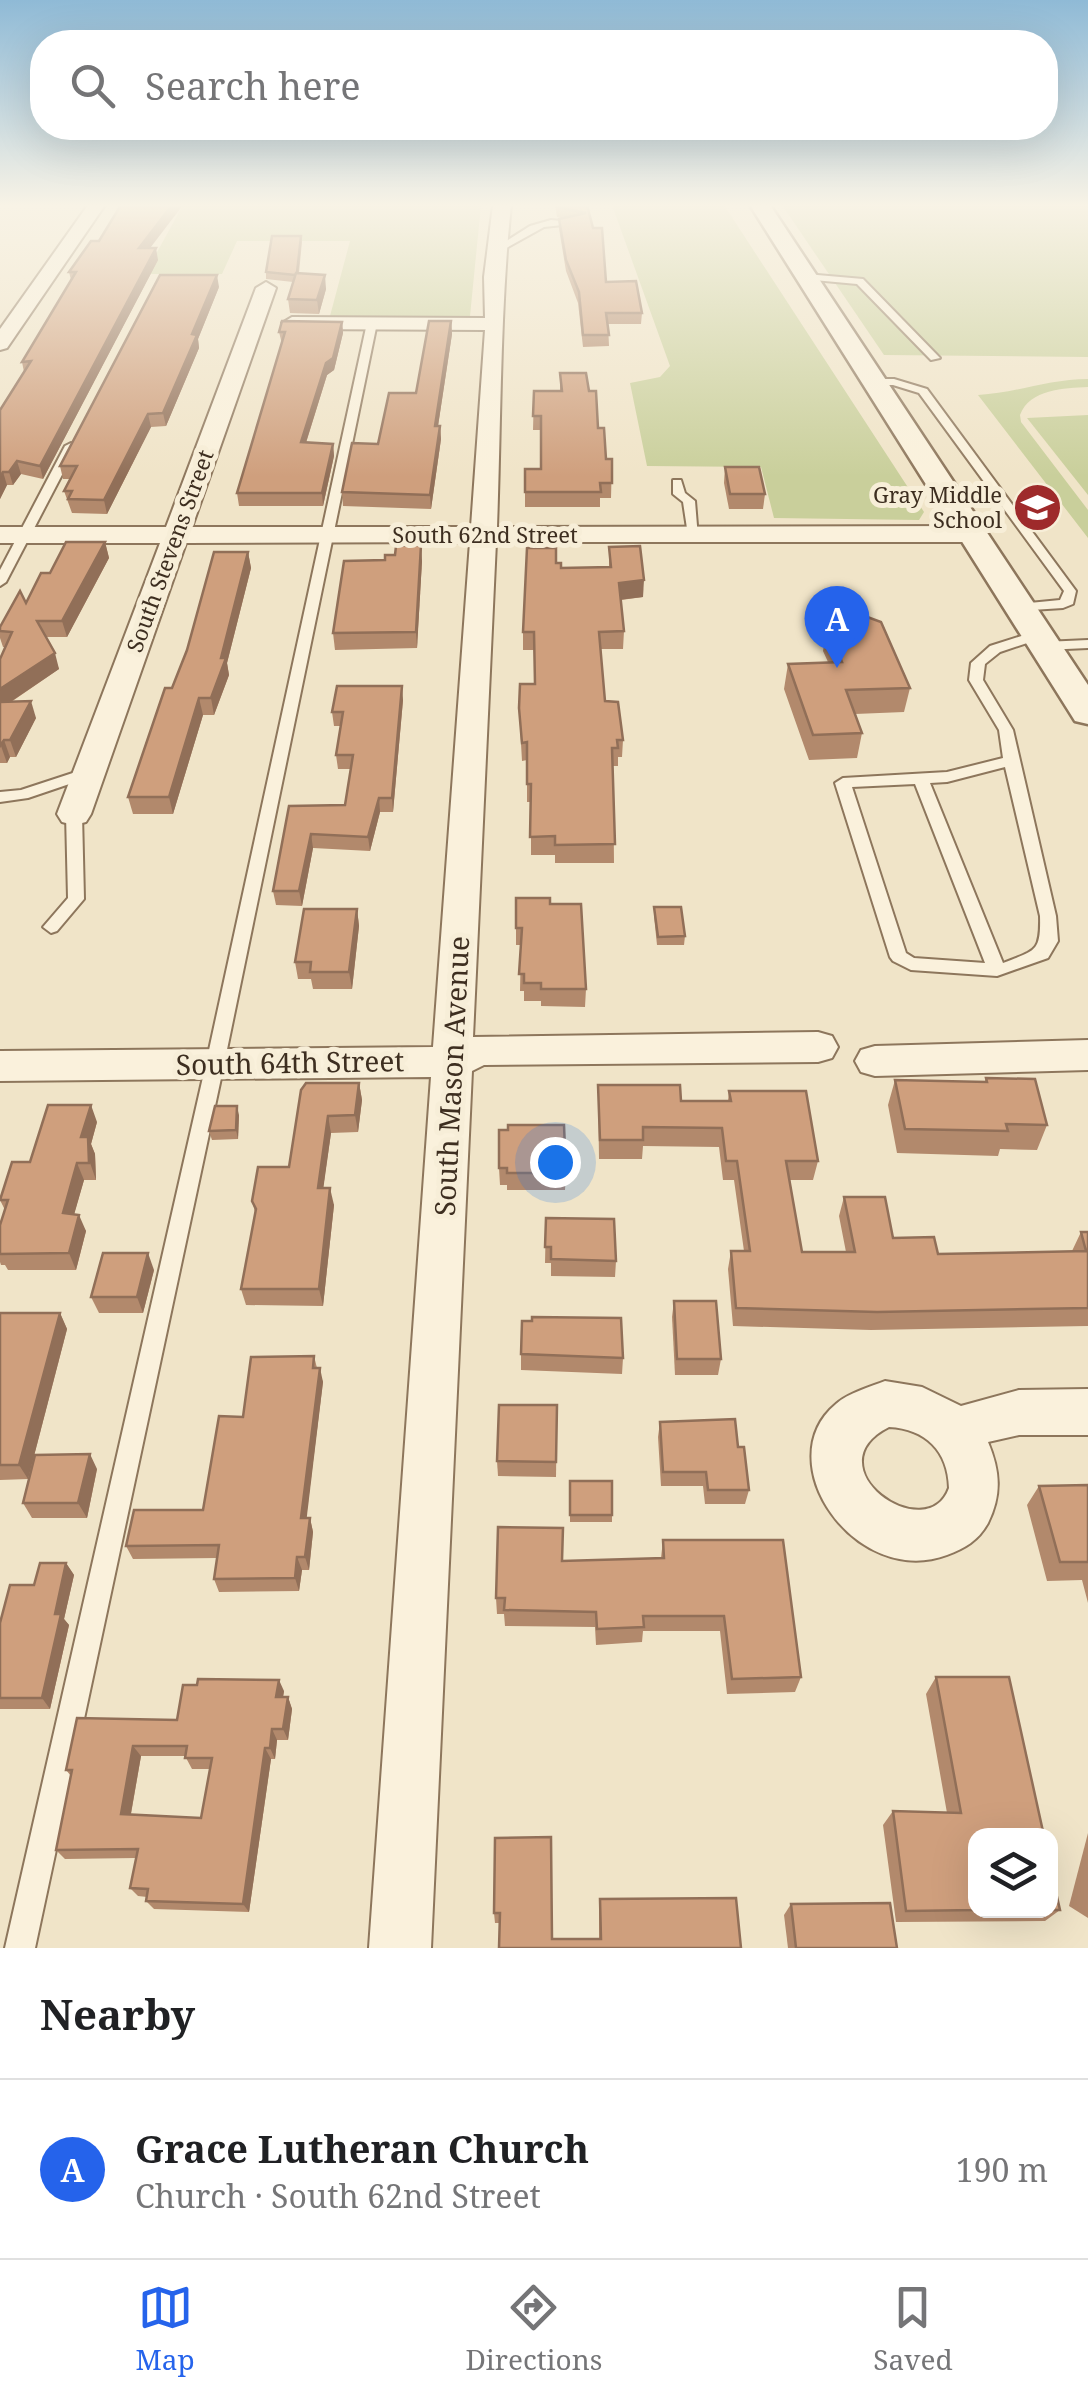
<!DOCTYPE html>
<html lang="en">
<head>
<meta charset="utf-8">
<style>
	:root { --surface:#fff; --page:#f6f6f6; --text:#202124; --muted:#757577; --line:#e0e0e0; --accent:#2563eb }
	body { margin:0; font-family:"Noto Serif",serif; background:var(--page); color:var(--text) }
	.controls { position:absolute; right:30px; bottom:30px; display:grid; overflow:hidden; border-radius:20px; box-shadow:0 10px 40px #0002 }
	.controls button { width:90px; height:90px; display:grid; place-items:center; padding:0; border:0; border-bottom:2px solid var(--line); background:var(--surface); color:var(--text); font:50px sans-serif }
	.you { position:absolute; left:555px; top:1162px; width:35px; height:35px; margin:-25px; border:8px solid #fff; border-radius:50%; background:#1a73e8; box-shadow:0 0 0 15px #1a73e833 }
	.badge { display:grid; place-items:center; width:65px; height:65px; border-radius:50%; background:var(--accent); color:#fff; font-size:32px; font-weight:700 }
	.pin { position:absolute; translate:-50% -82px; filter:drop-shadow(0 2px 5px #0008) }
	.pin::after { content:''; position:absolute; top:52px; width:35px; height:30px; background:inherit; clip-path:polygon(0 0,100% 0,50% 100%) }
	.list { margin:0; padding:0; list-style:none }
	h2 { display:flex; justify-content:space-between; align-items:center; height:130px; margin:0; padding:0 40px; font-size:42px }
	h2 small { font-size:32px; font-weight:400; color:var(--muted) }
	.list li { display:grid; grid-template-columns:65px 1fr auto; gap:30px; align-items:center; box-sizing:border-box; height:180px; padding:0 40px; border-top:2px solid var(--line) }
	.list b { display:block; font-size:38px; white-space:nowrap }
	.list p { margin:0; font-size:32px; white-space:nowrap; color:var(--muted) }
	.list em { font-size:32px; font-style:normal; color:var(--muted) }
	.icon { flex:none; width:55px; height:55px; fill:none; stroke:currentColor; stroke-width:2; stroke-linecap:round; stroke-linejoin:round }
	.map { position:relative; flex:none; width:1088px; height:1948px; overflow:hidden }
	.search { position:absolute; background:var(--surface); box-shadow:0 10px 40px #0002; left:30px; right:30px; top:30px; height:110px; display:flex; align-items:center; gap:25px; box-sizing:border-box; padding:0 35px; border-radius:40px; color:var(--muted); font-size:38px }
	.sheet { height:310px; background:var(--surface) }
	nav { display:flex; justify-content:space-around; align-items:center; box-sizing:border-box; height:140px; border-top:2px solid var(--line); background:var(--surface); font-size:28px; color:var(--muted) }
	nav a { display:grid; justify-items:center; gap:5px }
	nav .on { color:var(--accent) }
	.map>svg:first-child { display:block }
	.green { fill:#c9cf9b }
	.lines { fill:none; stroke-linecap:round; stroke-linejoin:round }
	.service-casing { stroke:#8d765c; stroke-width:4 }
	.minor-casing { stroke:#8d765c; stroke-width:4 }
	.tertiary-casing { stroke:#8d765c; stroke-width:5 }
	.service { fill:#faf1dc; fill-rule:evenodd }
	.minor { fill:#faf1dc; fill-rule:evenodd }
	.tertiary { fill:#faf1dc; fill-rule:evenodd }
	.wall { fill:#b2896c; fill-rule:evenodd }
	.shaded-wall { fill:#916f58 }
	.building { fill:#cf9f7d; stroke:#916f58; stroke-width:2.5; fill-rule:evenodd }
	.labels { text-anchor:middle; stroke-width:10; stroke-linejoin:round; paint-order:stroke }
	.far-poi-label { font-size:22px; fill:#3d2e20; stroke:#f7eed8; text-anchor:end }
	.far-street-label { font-size:22px; fill:#3d2e20; stroke:#f7eed8 }
	.street-label { font-size:28px; fill:#3d2e20; stroke:#f7eed8 }
</style>
</head>
<body>
<div class="map">
<svg width="1088" height="1948" viewBox="0 0 1088 1948">
	<rect width="100%" height="100%" fill="#f0e4c8"/>
	<g class="green">
		<path d="M183 205H481L470 316H330L350 241H237L222 274H145Z"/>
		<path d="M612 205H724L924 512 919 520 774 518 761 467 647 466 630 383 660 377 670 366Z"/>
		<path d="M782 205H1088V357L884 355Z"/>
		<path d="M1088 379V387C1064 388 1030 389 1020 415L1021 422 1088 510V538L978 395C1016 393 1049 379 1088 379Z"/>
		<path d="M1088 415V495L1027 418Z"/>
	</g>
	<g class="lines">
		<defs>
			<g id="service">
				<path d="M551 220 582 223 544 227 499 252 492 250 530 226Z"/>
				<path d="M806 274 863 279 940 358 931 360 857 284 803 279Z"/>
				<path d="M372 320 377 323 224 1064 35 1948H5L206 1064 367 323Z"/>
				<path d="M894 379 927 389 1076 591 1073 604 1063 608 1014 611 1012 608 1019 604 1060 600 1064 591 919 393 893 385H873L868 382 873 379Z"/>
				<path d="M71 443 77 446 6 582 0 586V570L65 446Z"/>
				<path d="M673 480H681L685 493 695 501 698 538 688 535 683 502 673 494Z"/>
				<path d="M1037 631 1044 635 1042 638 1000 652 985 664 983 680 1013 730 1056 916 1058 941 1048 958 997 976 911 970 893 961 890 957 835 783 843 778 947 772 1003 758 999 730 969 680 971 663 990 646ZM1005 767 1040 916C1041 953 1035 950 1003 963L930 783 947 782ZM915 784 985 963 914 958 906 953 852 787Z"/>
				<path d="M1088 640V648L1044 650 1037 646 1044 642Z"/>
				<path d="M85 769 93 774 90 777 28 798 0 802V792L21 790Z"/>
				<path d="M74 809 82 814 84 899 57 931 51 933 43 927 68 898 66 814Z"/>
			</g>
			<g id="minor">
				<path d="M88 205H105L7 348 0 350V329Z"/>
				<path d="M493 205H511C500 312 501 419 497 527L971 526 984 534 971 542H496L473 1037 818 1032 832 1036 838 1047 832 1058 818 1062 484 1065 472 1071 431 1948H369L431 1077 0 1081V1051L433 1047 470 542 186 543 91 814 86 822 74 825 62 822 57 814 160 543H0V527H166L256 288 266 282 276 288 192 527H471L485 330 292 329 282 323 292 317 485 318 484 277Z"/>
				<path d="M1088 1040V1070L875 1076 861 1072 855 1061 861 1050 875 1046Z"/>
				<path d="M885 1381 922 1387 961 1406 1019 1390 1088 1389V1435H1019L988 1442C1000 1471 1002 1494 988 1523 978 1541 965 1548 947 1555 856 1589 767 1461 836 1404 848 1393 870 1387 885 1381ZM889 1427C926 1429 948 1451 949 1488 927 1549 810 1467 889 1427Z"/>
			</g>
			<path id="tertiary" d="M750 205H770L1088 685V724L1075 721 1070 713Z"/>
		</defs>
		<use href="#service" class="service-casing"/>
		<use href="#minor" class="minor-casing"/>
		<use href="#tertiary" class="tertiary-casing"/>
		<use href="#service" class="service"/>
		<use href="#minor" class="minor"/>
		<use href="#tertiary" class="tertiary"/>
	</g>
	<g class="wall">
		<path d="M555 205H587L606 282 642 313 641 324H608L609 346 583 347 578 303 566 271 559 229V219L563 218 557 217Z"/>
		<path d="M301 236 302 242 299 273 326 289 319 314 290 313 288 299 293 282 266 279V272Z"/>
		<path d="M150 248 158 260 43 479 21 474 13 485H7L0 499V410L24 372 22 362 71 280 69 272Z"/>
		<path d="M219 287 198 339 199 348 166 426 151 427 107 514 72 513 64 491 70 479H63L60 466Z"/>
		<path d="M451 321 452 334 438 426H440L441 439 431 509 343 506 342 492 416 393Z"/>
		<path d="M342 322 343 333 334 370 327 375 306 443 333 444 334 456 323 506H239L237 493 282 344 279 332Z"/>
		<path d="M560 373 589 391 606 459H612L611 498H600V507H525V469H541V430H533L534 391H560Z"/>
		<path d="M725 467 765 494 763 509H729L724 483Z"/>
		<path d="M105 542 109 558 67 637H46L59 669 11 702 36 718 16 757H10L7 763H0V659L5 647H3L0 638V627L26 603Z"/>
		<path d="M609 547 643 597 621 600 624 631 623 649H601L605 701 623 740 622 757H618V766H613L614 863H555V855H531V802H527V760L522 761 519 708 535 684V650H523V632L556 563 561 568 609 567Z"/>
		<path d="M248 552 251 568 227 663 229 675 214 715H203L173 814H133L128 797 172 688Z"/>
		<path d="M422 561 417 648 335 650 333 633Z"/>
		<path d="M827 626 910 688 904 712 855 714 862 733 857 758 809 760 784 689 788 664 828 662 823 651Z"/>
		<path d="M403 700 393 812H380L370 851 313 848 302 906 276 905 273 891 289 806 345 805 351 769H338L336 755 341 726H334L332 712Z"/>
		<path d="M516 898 550 904 586 989 585 1007 541 1006V1001H524V991H520L521 945H516Z"/>
		<path d="M654 907 685 936 684 945H657L654 916Z"/>
		<path d="M357 909 359 926 352 989H313L311 979H298L295 962Z"/>
		<path d="M986 1078 1047 1125 1037 1150 1000 1149 998 1156 897 1153 888 1105 895 1080 985 1082Z"/>
		<path d="M359 1083 362 1100 358 1132 331 1133 323 1188 334 1205 323 1306 246 1305 241 1289 255 1212 252 1201 289 1167 301 1090Z"/>
		<path d="M598 1085 681 1101H728L729 1091 818 1161 813 1180H790L802 1252H846L839 1216 844 1197 893 1238 938 1254 1072 1251 1081 1232H1088V1326L871 1330 733 1326 728 1269 731 1251H744L734 1180H723L719 1147 643 1146 642 1159H599Z"/>
		<path d="M239 1115 238 1139 212 1140 209 1131Z"/>
		<path d="M97 1122 91 1144 95 1154 96 1180H84L74 1214 86 1231 76 1270H8L5 1265H1L0 1262V1225L5 1210 0 1200 30 1162Z"/>
		<path d="M499 1168 566 1173 565 1190H507V1185H500Z"/>
		<path d="M546 1218 616 1261 615 1277 551 1276V1263H545Z"/>
		<path d="M154 1270 143 1313H99L91 1297Z"/>
		<path d="M674 1301 721 1359 718 1375H675L672 1317Z"/>
		<path d="M0 1313H60L67 1329 28 1479 0 1480Z"/>
		<path d="M532 1321 623 1358 622 1374 521 1370V1354Z"/>
		<path d="M314 1356 317 1368 323 1382 306 1518H310L313 1532 309 1570H302L299 1591 219 1592 214 1579 217 1558 133 1559 126 1546 203 1510 243 1417Z"/>
		<path d="M557 1405 556 1477 498 1476 497 1461Z"/>
		<path d="M660 1422 738 1447 749 1490 745 1504H705L703 1486H661L658 1437Z"/>
		<path d="M97 1469 87 1518H32L23 1503Z"/>
		<path d="M570 1481 612 1515V1522H570Z"/>
		<path d="M1088 1485V1603L1082 1580 1047 1581 1027 1505 1039 1486Z"/>
		<path d="M663 1540 801 1677 795 1692 727 1694 720 1631H643L642 1642 596 1645 595 1627 505 1626 504 1614H497L496 1598 562 1561 661 1558Z"/>
		<path d="M66 1563 74 1575 64 1619 69 1625 50 1709H0V1623L34 1585Z"/>
		<path d="M936 1677H1009L976 1910H1050V1866L1060 1910 1045 1921 896 1922 883 1825 893 1811 947 1813 926 1694Z"/>
		<path d="M284 1691 283 1697H288L292 1709 288 1740H277L275 1759H271L249 1912 154 1909 146 1901 147 1897 138 1896 130 1888 136 1858 65 1859 56 1850 71 1776 66 1770 177 1720ZM141 1756H185L192 1769H210L201 1818 131 1814Z"/>
		<path d="M1088 1833V1918L1069 1906Z"/>
		<path d="M495 1838 552 1939H599V1909L600 1899 741 1948H499V1923H495L494 1913Z"/>
		<path d="M791 1904 897 1948H788L784 1915Z"/>
	</g>
	<g class="shaded-wall">
		<path d="M172 205H183L141 260 139 248Z"/>
		<path d="M156 248 158 260 43 479 40 466Z"/>
		<path d="M217 275 219 287 198 339 199 348 166 426 163 413 192 334Z"/>
		<path d="M325 275 326 289 319 314 317 300Z"/>
		<path d="M451 321 452 334 436 439 435 426Z"/>
		<path d="M342 322 343 333 334 370 327 375 302 455 301 442 326 363Z"/>
		<path d="M148 414 151 427 107 514 104 500Z"/>
		<path d="M440 426 441 439 431 509 430 495Z"/>
		<path d="M333 444 334 456 323 506 322 493Z"/>
		<path d="M17 461 21 474 13 485 9 472Z"/>
		<path d="M3 472 7 485 0 499V478Z"/>
		<path d="M105 542 109 558 67 637 62 621Z"/>
		<path d="M421 545 422 561 417 648 416 632Z"/>
		<path d="M248 552 251 568 227 663 229 675 214 715 211 698Z"/>
		<path d="M644 580 643 597 618 600 619 583Z"/>
		<path d="M55 653 59 669 0 709V689Z"/>
		<path d="M402 686 403 700 393 812 392 798Z"/>
		<path d="M199 698 203 715 173 814 169 797Z"/>
		<path d="M31 701 36 718 16 757 10 740Z"/>
		<path d="M4 740 10 757 7 763 1 746Z"/>
		<path d="M379 798 380 812 370 851 368 837Z"/>
		<path d="M311 834 313 848 302 906 299 891Z"/>
		<path d="M357 909 359 926 352 989 349 972Z"/>
		<path d="M359 1083 362 1100 358 1132 355 1115Z"/>
		<path d="M91 1105 97 1122 91 1144 95 1154 96 1180 81 1137Z"/>
		<path d="M237 1106 239 1115 238 1139 236 1130Z"/>
		<path d="M328 1116 331 1133 321 1205 318 1188Z"/>
		<path d="M77 1163 84 1180 70 1229 63 1213Z"/>
		<path d="M330 1188 334 1205 323 1306 319 1289Z"/>
		<path d="M79 1215 86 1231 76 1270 69 1253Z"/>
		<path d="M148 1253 154 1270 143 1313 137 1297Z"/>
		<path d="M60 1313 67 1329 28 1479 19 1465Z"/>
		<path d="M320 1368 323 1382 305 1532 301 1518Z"/>
		<path d="M90 1454 97 1469 87 1518 78 1503Z"/>
		<path d="M310 1518 313 1532 309 1570 305 1557Z"/>
		<path d="M297 1557 302 1570 299 1591 295 1578Z"/>
		<path d="M66 1563 74 1575 64 1619 69 1625 50 1709 42 1698 55 1614Z"/>
		<path d="M279 1680 284 1691 281 1709 276 1697Z"/>
		<path d="M288 1697 292 1709 288 1740 283 1729Z"/>
		<path d="M272 1729 277 1740 275 1759 270 1748Z"/>
		<path d="M133 1746 141 1756 129 1824 121 1814Z"/>
		<path d="M265 1748 271 1759 249 1912 243 1904Z"/>
	</g>
	<g class="building">
		<path d="M121 205H172L139 248H156L40 466 17 461 9 472H3L0 478V410L31 361 22 362 76 272H69L91 241H99Z"/>
		<path d="M556 205H587L593 228H602L606 282 636 281 642 313H606L609 335H583L579 292 566 260 559 219 586 213 557 207Z"/>
		<path d="M272 236H301L297 273 295 275 266 272Z"/>
		<path d="M296 273 325 275 317 300 288 299Z"/>
		<path d="M160 275H217L192 334 197 335 163 413 148 414 104 500 68 499 72 491H64L77 466H60Z"/>
		<path d="M282 321 342 322 333 358 326 363 301 442 333 444 322 493H237L285 332H279Z"/>
		<path d="M429 321H451L435 426H440L430 495 342 492 352 443 378 444 389 393H416Z"/>
		<path d="M560 373H586L589 391H596L598 428H604L606 459H612V483H600L601 492H525V469H541V416H533L534 391H562Z"/>
		<path d="M725 467H759L765 494H730Z"/>
		<path d="M66 542H105L62 621H37L55 653 0 689V659L12 632 0 631V627L20 591 26 603 41 573H50Z"/>
		<path d="M421 545 416 632 333 633 344 561 385 560V555H395L396 546Z"/>
		<path d="M640 546 644 580 619 583 624 631 599 632 605 701 618 702 623 740H617L618 748H612L615 844 555 845V836L530 837 531 784H527V742L522 743 519 708 520 684H535L534 632H523L527 548H556V563H561V568L611 567 609 547Z"/>
		<path d="M214 552H248L221 658H226L211 698H199L169 797H128L165 688H172L187 650Z"/>
		<path d="M851 611 881 622 910 688 846 690 862 733 813 735 788 664 842 662 827 626Z"/>
		<path d="M337 686H402L392 798H379L368 837 311 834 299 891H273L289 806 345 805 353 755H336L343 712H332Z"/>
		<path d="M31 701 10 740H4L0 746V702Z"/>
		<path d="M516 898H550V904H581L586 989H541V983H524V974H519L522 928H516Z"/>
		<path d="M654 907H681L685 936 658 937Z"/>
		<path d="M304 909H357L349 972H310L311 962H295Z"/>
		<path d="M986 1078 1035 1079 1047 1125 1006 1124 1008 1131 905 1129 895 1080 987 1082Z"/>
		<path d="M306 1083H359L355 1115 328 1116 318 1188H330L319 1289H241L256 1209 252 1201 258 1167H289L301 1090Z"/>
		<path d="M598 1085H680L681 1101H731L729 1091H806L818 1161H786L802 1252H855L844 1197H885L893 1238 934 1237 938 1254 1086 1251 1081 1232H1088V1308L877 1312 736 1308 731 1251H750L737 1161H726L722 1128 643 1127V1140H600Z"/>
		<path d="M48 1105H91L81 1137H88L89 1163H77L63 1213 79 1215 69 1253 0 1254V1225L8 1200H0L12 1162H30Z"/>
		<path d="M215 1106H237L236 1130 209 1131Z"/>
		<path d="M508 1125H564L566 1173H507V1168H499V1130H508Z"/>
		<path d="M546 1218 614 1219 616 1261 551 1259V1247H545Z"/>
		<path d="M103 1253H148L137 1297H91Z"/>
		<path d="M674 1301H716L721 1359H677Z"/>
		<path d="M0 1313H60L19 1465H0Z"/>
		<path d="M532 1317 621 1318 623 1358 521 1354 522 1321H532Z"/>
		<path d="M314 1356 313 1368H320L301 1518H310L305 1557H297L295 1578 214 1579 219 1545 126 1546 134 1510H203L219 1416 243 1417 251 1357Z"/>
		<path d="M499 1405H557L556 1462 497 1461Z"/>
		<path d="M735 1419 738 1447H744L749 1490H708L706 1472H663L660 1422Z"/>
		<path d="M90 1454 78 1503H23L35 1455Z"/>
		<rect x="570" y="1481" width="42" height="34"/>
		<path d="M1088 1485V1562H1060L1039 1486Z"/>
		<path d="M498 1527 563 1528 562 1561 664 1558 663 1540H783L801 1677 732 1679 724 1616H643L644 1627 597 1629 596 1612 504 1610 505 1598H496Z"/>
		<path d="M40 1563H66L55 1614H61L42 1698H0V1623L10 1585H34Z"/>
		<path d="M936 1677H1009L1044 1836H976V1910L906 1911 893 1811 961 1813Z"/>
		<path d="M198 1679 279 1680 276 1697H288L283 1729H272L270 1748H265L243 1904 146 1901 148 1889 130 1888 138 1849 56 1850 72 1770H66L77 1718 177 1720 183 1685H197ZM133 1746H187L185 1758H212L201 1818 121 1814Z"/>
		<path d="M551 1837 552 1939H601L600 1899 736 1898 741 1948H499L500 1913H494L495 1838Z"/>
		<path d="M1050 1866 1060 1910H1050Z"/>
		<path d="M890 1903 897 1948H796L791 1904Z"/>
	</g>
	<linearGradient id="sky" x2="0" y2="1"><stop stop-color="#8fbad6"/><stop offset="0.43" stop-color="#f8f3e6"/><stop offset="1" stop-color="#f8f3e6" stop-opacity="0"/></linearGradient>
	<rect width="1088" height="477" fill="url(#sky)"/>
	<defs>
		<symbol id="school-disc" viewBox="-11 -11 22 22"><circle r="9.5" fill="#9e2a2b" stroke="#f7eed8"/><path d="M0-5L7-2L0 1L-7-2ZM-4 1L0 2.5L4 1V4Q0 6-4 4Z" fill="#fff"/></symbol>
	</defs>
	<g fill-rule="evenodd">
		<use href="#school-disc" x="1010" y="480" width="55" height="55"/>
	</g>
	<g class="labels">
		<g class="far-poi-label">
			<text x="1002" y="503">Gray Middle<tspan x="1002" dy="25">School</tspan></text>
		</g>
		<g class="far-street-label">
			<text x="485" y="543">South 62nd Street</text>
			<text transform="translate(170 551) rotate(-70)" y="8">South Stevens Street</text>
		</g>
		<g class="street-label">
			<text transform="translate(290 1063) rotate(-1)" y="10">South 64th Street</text>
			<text transform="translate(452 1076) rotate(-87)" y="10">South Mason Avenue</text>
		</g>
	</g>
</svg>
<div class="controls">
<button><svg class="icon" aria-label="layers" viewBox="0 0 24 24"><path d="M12 4l9 5-9 5-9-5zM3 14l9 5 9-5"/></svg></button>
</div>
<div class="you"></div>
<div class="pin badge" style="left:837px;top:668px">A</div>
<div class="search"><svg class="icon" aria-label="search" viewBox="0 0 24 24"><circle cx="10" cy="10" r="6"/><path d="M15 15l6 6"/></svg>Search here</div>
</div>
<section class="sheet">
<h2>Nearby<small></small></h2>
<ul class="list">
<li><span class="badge">A</span><div><b>Grace Lutheran Church</b><p>Church · South 62nd Street</p></div><em>190 m</em></li>
</ul>
</section>
<nav>
<a class="on"><svg class="icon" aria-label="map" viewBox="0 0 24 24"><path d="M3 6l6-2 6 2 6-2v14l-6 2-6-2-6 2zM9 4v14M15 6v14"/></svg>Map</a>
<a><svg class="icon" aria-label="directions" viewBox="0 0 24 24"><path d="M12 3l9 9-9 9-9-9zM9 14v-3h6M13 9l2 2-2 2"/></svg>Directions</a>
<a><svg class="icon" aria-label="saved" viewBox="0 0 24 24"><path d="M7 4h10v16l-5-4-5 4z"/></svg>Saved</a>
</nav>
</body>
</html>
